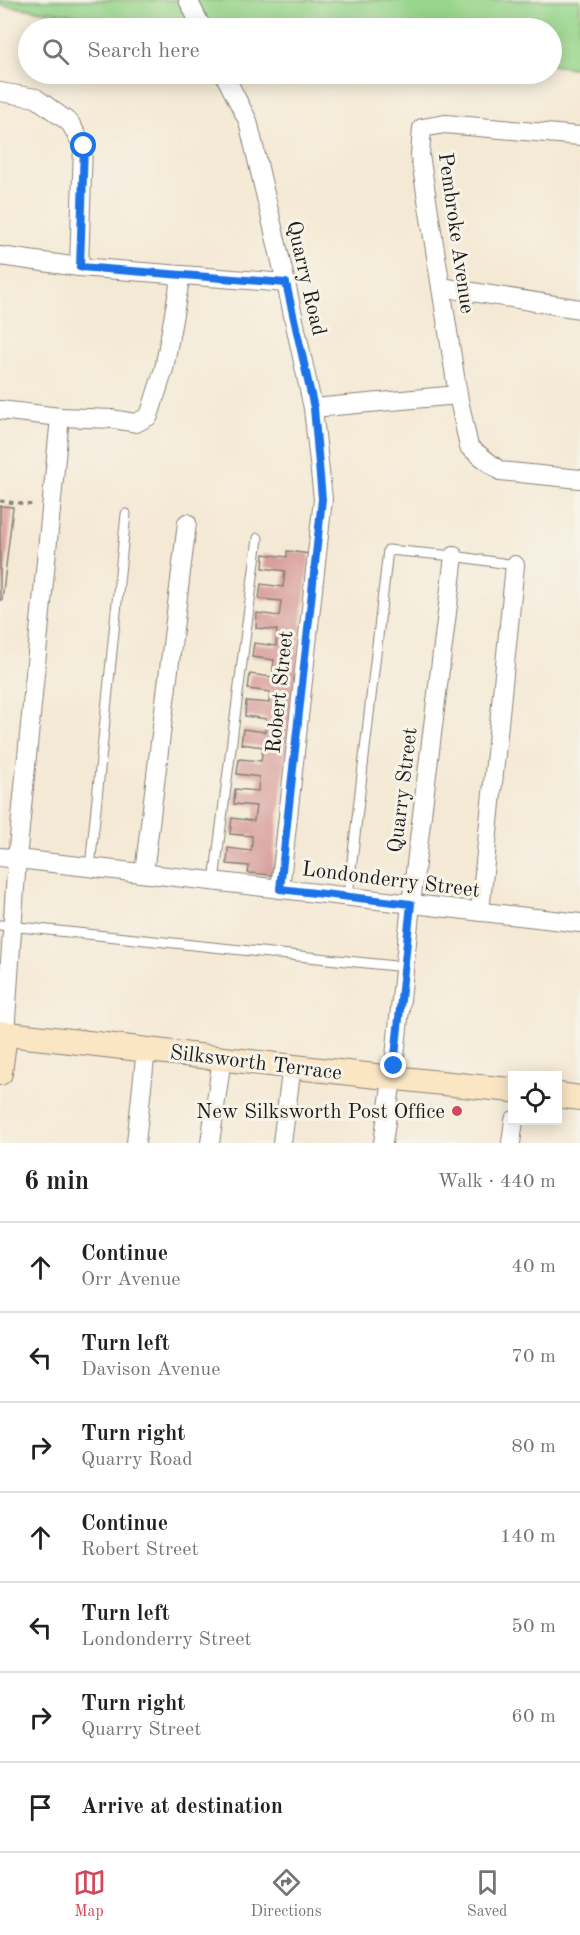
<!DOCTYPE html>
<html lang="en">
<head>
<meta charset="utf-8">
<style>
	:root { --surface:#fff; --page:#f6f6f6; --text:#202124; --muted:#757577; --line:#e0e0e0; --accent:#d1495b }
	body { margin:0; font-family:"Old Standard TT",serif; background:var(--page); color:var(--text) }
	.controls { position:absolute; right:18px; bottom:18px; display:grid; overflow:hidden; border-radius:0px; box-shadow:0 3px 15px #0003 }
	.controls button { width:54px; height:54px; display:grid; place-items:center; padding:0; border:0; border-bottom:2px solid var(--line); background:var(--surface); color:var(--text); font:30px sans-serif }
	.stop { position:absolute; width:18px; height:18px; margin:-14px; border:4px solid #1a73e8; border-radius:50%; background:#fff }
	.stop.end { background:#1a73e8; border-color:#fff; box-shadow:0 2px 6px #0008 }
	.list { margin:0; padding:0; list-style:none }
	h2 { display:flex; justify-content:space-between; align-items:center; height:78px; margin:0; padding:0 24px; font-size:26px }
	h2 small { font-size:20px; font-weight:400; color:var(--muted) }
	.list li { display:grid; grid-template-columns:39px 1fr auto; gap:18px; align-items:center; box-sizing:border-box; height:90px; padding:0 24px; border-top:2px solid var(--line) }
	.list b { display:block; font-size:22px; white-space:nowrap }
	.list p { margin:0; font-size:20px; white-space:nowrap; color:var(--muted) }
	.list em { font-size:20px; font-style:normal; color:var(--muted) }
	.icon { flex:none; width:33px; height:33px; fill:none; stroke:currentColor; stroke-width:2; stroke-linecap:round; stroke-linejoin:round }
	.map { position:relative; flex:none; width:580px; height:1143px; overflow:hidden }
	.search { position:absolute; background:var(--surface); box-shadow:0 3px 15px #0003; left:18px; right:18px; top:18px; height:66px; display:flex; align-items:center; gap:15px; box-sizing:border-box; padding:0 21px; border-radius:33px; color:var(--muted); font-size:22px }
	.sheet { height:708px; background:var(--surface) }
	nav { display:flex; justify-content:space-around; align-items:center; box-sizing:border-box; height:84px; border-top:2px solid var(--line); background:var(--surface); font-size:16px; color:var(--muted) }
	nav a { display:grid; justify-items:center; gap:3px }
	nav .on { color:var(--accent) }
	.map>svg:first-child { display:block }
	.green { fill:#97d68b; stroke:#5a7954; stroke-width:1.5 }
	.building { fill:#d89f9c }
	.lines { fill:none; stroke-linecap:round; stroke-linejoin:round }
	.lane-casing { stroke:#888278; stroke-width:11 }
	.street-casing { stroke:#888278; stroke-width:20 }
	.secondary-casing { stroke:#888278; stroke-width:26 }
	.path { stroke:#888278; stroke-width:3; stroke-dasharray:4.5 4.5; stroke-linecap:butt }
	.lane { stroke:#fff; stroke-width:9 }
	.street { stroke:#fff; stroke-width:18 }
	.secondary { stroke:#fbe6c4; stroke-width:24 }
	.route { stroke:#1a73e8; stroke-width:8 }
	.poi-dot { fill:#d1495b; stroke:#f7f3e8; stroke-width:2 }
	.labels { text-anchor:middle; stroke-width:6; stroke-linejoin:round; paint-order:stroke }
	.street-label { font-size:21px; fill:#1c1c1c; stroke:#f7f3e8 }
	.poi-label { font-size:21px; fill:#1c1c1c; stroke:#f7f3e8; text-anchor:end }
</style>
</head>
<body>
<div class="map">
<svg width="580" height="1143" viewBox="0 0 580 1143">
	<rect width="100%" height="100%" fill="#f7f3e8"/>
	<filter id="ink" filterUnits="userSpaceOnUse"><feTurbulence type="fractalNoise" baseFrequency=".0167" numOctaves="2"/><feDisplacementMap in="SourceGraphic" scale="12" xChannelSelector="R" yChannelSelector="G"/><feConvolveMatrix kernelMatrix="1 2 1 2 8 2 1 2 1" color-interpolation-filters="sRGB"/></filter>
	<filter id="wash" filterUnits="userSpaceOnUse"><feTurbulence type="fractalNoise" baseFrequency=".008" numOctaves="4" result="noise"/><feDisplacementMap in="SourceGraphic" scale="24" xChannelSelector="R" yChannelSelector="G"/><feGaussianBlur stdDeviation="1.35" result="paint"/><feColorMatrix in="noise" values="0 0 0 0 0 0 0 0 0 0 0 0 0 0 0 0 0 1.4 0 .05"/><feComposite in="paint" operator="in"/></filter>
	<g filter="url(#wash)">
		<rect width="100%" height="100%" fill="#f4e9d4"/>
		<path class="green" d="M0 0H580V69L552 65V28H254L181 20 183 28H172L0 5Z"/>
		<g id="blocks">
			<g class="building">
				<path d="M0 506 13 507 2 600H0Z"/>
				<path d="M287 551 310 554 272 875 248 873 249 866 227 864 228 848 251 851 252 843V836L230 834 232 818 254 821 256 806 234 804 235 789 258 791 259 777 237 774 239 759 261 761 263 747 241 744 243 729 265 732 266 725V719L245 716 246 701 269 703 270 692 248 689 250 674 272 677 274 660 252 657 254 643 276 646 277 630 256 628 257 613 279 616 280 610 281 601 259 599 261 584 283 587 285 571 263 568 264 554 287 557Z"/>
			</g>
		</g>
	</g>
	<g filter="url(#ink)">
		<use href="#blocks" fill-opacity="0" stroke="#888278" stroke-width="1.5"/>
		<g class="lines">
			<defs>
				<g id="lane">
					<path d="M90 867 126 514"/>
					<path d="M214 881 258 538"/>
					<path d="M348 896 388 550 454 556 515 565"/>
					<path d="M0 925 405 967"/>
				</g>
				<g id="street">
					<path d="M188 0 202 28"/>
					<path d="M224 74 248 121 286 283 313 408 323 499 280 889"/>
					<path d="M0 92 36 98 70 123 83 146 79 267"/>
					<path d="M580 136 445 124 422 128 420 155 458 395 469 447 500 471 580 479"/>
					<path d="M0 256 79 267 286 283"/>
					<path d="M441 287 580 309"/>
					<path d="M313 408 458 395"/>
					<path d="M0 410 60 417 113 419 136 423 149 416 164 369 181 275"/>
					<path d="M0 857 580 923"/>
					<path d="M144 873 187 523"/>
					<path d="M480 912 515 565"/>
					<path d="M5 1034 17 859 60 417"/>
					<path d="M394 1066 411 904 454 556"/>
					<path d="M136 1143 146 1049"/>
					<path d="M210 1143 222 1058"/>
					<path d="M282 1143 292 1065"/>
					<path d="M383 1143 392 1079"/>
					<path d="M511 1143 514 1120"/>
				</g>
				<g id="secondary">
					<path d="M0 1033C171 1052 341 1074 512 1090"/>
					<path d="M0 1073 5 1034"/>
					<path d="M558 1095 580 1098"/>
				</g>
			</defs>
			<use href="#lane" class="lane-casing"/>
			<use href="#street" class="street-casing"/>
			<use href="#secondary" class="secondary-casing"/>
			<path class="path" d="M0 501 34 505"/>
			<use href="#lane" class="lane"/>
			<use href="#street" class="street"/>
			<use href="#secondary" class="secondary"/>
		</g>
	</g>
	<g class="lines" filter="url(#ink)">
		<path class="route" d="M84 146 80 267 286 283 314 408 322 499 280 889 411 904 394 1066"/>
	</g>
	<circle class="poi-dot" cx="457" cy="1111" r="6"/>
	<g class="labels">
		<g class="street-label">
			<text transform="translate(457 233) rotate(82)" y="7">Pembroke Avenue</text>
			<text transform="translate(307 278) rotate(77)" y="7">Quarry Road</text>
			<text transform="translate(279 692) rotate(-84)" y="7">Robert Street</text>
			<text transform="translate(402 790) rotate(-83)" y="7">Quarry Street</text>
			<text transform="translate(391 879) rotate(7)" y="7">Londonderry Street</text>
			<text transform="translate(256 1062) rotate(7)" y="7">Silksworth Terrace</text>
		</g>
		<g class="poi-label">
			<text x="445" y="1118">New Silksworth Post Office</text>
		</g>
	</g>
</svg>
<div class="controls">
<button><svg class="icon" aria-label="locate" viewBox="0 0 24 24"><circle cx="12" cy="12" r="6"/><path d="M12 2v4M12 18v4M2 12h4M18 12h4"/></svg></button>
</div>
<div class="stop" style="left:84px;top:146px"></div>
<div class="stop end" style="left:394px;top:1066px"></div>
<div class="search"><svg class="icon" aria-label="search" viewBox="0 0 24 24"><circle cx="10" cy="10" r="6"/><path d="M15 15l6 6"/></svg>Search here</div>
</div>
<section class="sheet">
<h2>6 min<small>Walk · 440 m</small></h2>
<ul class="list">
<li><svg class="icon" aria-label="ahead" viewBox="0 0 24 24"><path d="M12 20V5M6 11l6-6 6 6"/></svg><div><b>Continue</b><p>Orr Avenue</p></div><em>40 m</em></li>
<li><svg class="icon" aria-label="left" viewBox="0 0 24 24"><path d="M17 20v-9H6M10 6l-5 5 5 5"/></svg><div><b>Turn left</b><p>Davison Avenue</p></div><em>70 m</em></li>
<li><svg class="icon" aria-label="right" viewBox="0 0 24 24"><path d="M7 20v-9h11M14 6l5 5-5 5"/></svg><div><b>Turn right</b><p>Quarry Road</p></div><em>80 m</em></li>
<li><svg class="icon" aria-label="ahead" viewBox="0 0 24 24"><path d="M12 20V5M6 11l6-6 6 6"/></svg><div><b>Continue</b><p>Robert Street</p></div><em>140 m</em></li>
<li><svg class="icon" aria-label="left" viewBox="0 0 24 24"><path d="M17 20v-9H6M10 6l-5 5 5 5"/></svg><div><b>Turn left</b><p>Londonderry Street</p></div><em>50 m</em></li>
<li><svg class="icon" aria-label="right" viewBox="0 0 24 24"><path d="M7 20v-9h11M14 6l5 5-5 5"/></svg><div><b>Turn right</b><p>Quarry Street</p></div><em>60 m</em></li>
<li><svg class="icon" aria-label="arrive" viewBox="0 0 24 24"><path d="M6 21V4h12l-3 4 3 4H6"/></svg><div><b>Arrive at destination</b></div></li>
</ul>
</section>
<nav>
<a class="on"><svg class="icon" aria-label="map" viewBox="0 0 24 24"><path d="M3 6l6-2 6 2 6-2v14l-6 2-6-2-6 2zM9 4v14M15 6v14"/></svg>Map</a>
<a><svg class="icon" aria-label="directions" viewBox="0 0 24 24"><path d="M12 3l9 9-9 9-9-9zM9 14v-3h6M13 9l2 2-2 2"/></svg>Directions</a>
<a><svg class="icon" aria-label="saved" viewBox="0 0 24 24"><path d="M7 4h10v16l-5-4-5 4z"/></svg>Saved</a>
</nav>
</body>
</html>
